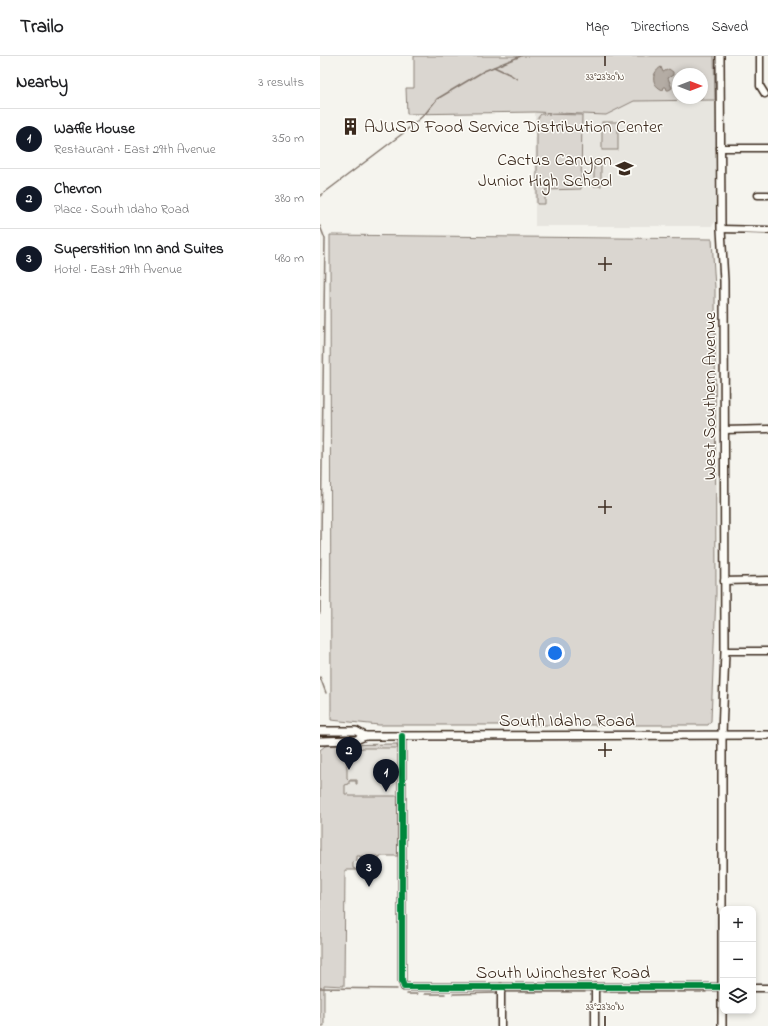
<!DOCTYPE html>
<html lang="en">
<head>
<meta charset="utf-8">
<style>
	:root { --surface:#fff; --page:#f2f2f2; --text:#202124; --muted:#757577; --line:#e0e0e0; --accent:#111827 }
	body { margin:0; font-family:"Indie Flower",sans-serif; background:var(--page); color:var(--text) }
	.controls { position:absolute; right:12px; bottom:12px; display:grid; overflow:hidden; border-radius:8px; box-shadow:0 2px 6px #0003 }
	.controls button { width:36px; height:36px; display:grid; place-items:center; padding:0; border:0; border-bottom:1px solid var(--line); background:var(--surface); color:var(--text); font:20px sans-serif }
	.compass { position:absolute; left:352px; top:12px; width:36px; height:36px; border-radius:50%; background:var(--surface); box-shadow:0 2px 6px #0003; rotate:90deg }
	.you { position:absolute; left:235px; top:597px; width:14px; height:14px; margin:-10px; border:3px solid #fff; border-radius:50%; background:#1a73e8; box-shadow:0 0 0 6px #1a73e833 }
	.badge { display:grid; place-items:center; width:26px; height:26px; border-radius:50%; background:var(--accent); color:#fff; font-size:13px; font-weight:700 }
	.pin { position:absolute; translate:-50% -33px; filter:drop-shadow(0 1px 2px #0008) }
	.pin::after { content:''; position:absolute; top:21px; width:14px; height:12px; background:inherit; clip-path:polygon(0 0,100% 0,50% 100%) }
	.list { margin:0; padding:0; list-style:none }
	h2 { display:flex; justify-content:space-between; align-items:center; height:52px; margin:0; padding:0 16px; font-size:17px }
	h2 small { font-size:13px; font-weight:400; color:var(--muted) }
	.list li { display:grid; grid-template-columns:26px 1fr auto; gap:12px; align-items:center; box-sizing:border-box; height:60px; padding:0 16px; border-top:1px solid var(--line) }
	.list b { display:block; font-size:15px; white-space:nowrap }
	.list p { margin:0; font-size:13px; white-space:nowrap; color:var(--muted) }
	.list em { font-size:13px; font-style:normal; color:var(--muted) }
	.icon { flex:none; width:22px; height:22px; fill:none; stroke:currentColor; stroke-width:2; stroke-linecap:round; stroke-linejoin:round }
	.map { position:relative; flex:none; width:448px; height:970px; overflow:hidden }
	header { display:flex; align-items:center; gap:24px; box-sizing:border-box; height:56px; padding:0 20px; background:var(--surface); border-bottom:1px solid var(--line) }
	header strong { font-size:19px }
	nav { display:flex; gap:22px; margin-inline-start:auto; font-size:14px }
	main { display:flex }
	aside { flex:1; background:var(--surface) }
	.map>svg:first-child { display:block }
	.built { fill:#e7e5df }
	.green { fill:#dad6d0; stroke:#8a8077; fill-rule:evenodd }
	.water { fill:#b4aca4; stroke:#84786e }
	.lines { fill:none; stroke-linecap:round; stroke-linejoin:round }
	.stream { stroke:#84786e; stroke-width:1.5 }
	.minor-casing { stroke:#3b2a1e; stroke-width:9 }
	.major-casing { stroke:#3b2a1e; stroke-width:10 }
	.minor { stroke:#fdfcf7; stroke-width:6 }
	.major { stroke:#fdfcf7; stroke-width:7 }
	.cycleway-casing { stroke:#fdfcf7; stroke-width:8 }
	.cycleway { stroke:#00873e; stroke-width:6 }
	.ticks { fill:none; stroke:#3b2a1e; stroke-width:1.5 }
	.labels { text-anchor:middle; stroke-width:3; stroke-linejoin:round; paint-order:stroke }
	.poi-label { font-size:18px; fill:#3b2a1e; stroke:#fdfcf7; text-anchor:start }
	.street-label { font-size:18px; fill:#3b2a1e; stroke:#fdfcf7 }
	.ticks-label { font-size:10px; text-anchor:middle; fill:#3b2a1e; stroke:#fdfcf7; stroke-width:3; stroke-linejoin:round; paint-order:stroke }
</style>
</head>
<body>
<header>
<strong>Trailo</strong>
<nav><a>Map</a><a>Directions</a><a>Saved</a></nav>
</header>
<main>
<aside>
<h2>Nearby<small>3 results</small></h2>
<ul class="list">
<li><span class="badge">1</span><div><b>Waffle House</b><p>Restaurant · East 29th Avenue</p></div><em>350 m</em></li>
<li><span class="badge">2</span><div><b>Chevron</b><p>Place · South Idaho Road</p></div><em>380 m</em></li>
<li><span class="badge">3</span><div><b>Superstition Inn and Suites</b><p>Hotel · East 29th Avenue</p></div><em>480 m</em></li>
</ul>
</aside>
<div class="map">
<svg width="448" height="970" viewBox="0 0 448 970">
	<rect width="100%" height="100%" fill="#f5f4ee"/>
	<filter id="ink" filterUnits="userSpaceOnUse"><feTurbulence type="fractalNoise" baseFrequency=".025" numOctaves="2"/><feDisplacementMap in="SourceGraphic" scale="8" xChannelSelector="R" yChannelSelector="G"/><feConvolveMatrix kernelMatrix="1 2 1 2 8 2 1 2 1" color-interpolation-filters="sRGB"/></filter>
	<g filter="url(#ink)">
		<g class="built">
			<path d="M395 44V166L392 170H215V56L286 59 314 45Z"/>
			<path d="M78 687 79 740 21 741 19 688Z"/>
		</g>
		<g class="green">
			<path d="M94 0H394L395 44 314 45 286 59 215 56 87 58 86 32H94ZM358 18H382V42H358Z"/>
			<path d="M221 58 262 59 261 133 225 134V148H217V63Z"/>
			<rect x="282" y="66" width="16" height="28"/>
			<rect x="274" y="104" width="7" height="26"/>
			<path d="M10 179 392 183 395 232 396 538 391 665 388 669H59L11 664Z"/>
			<path d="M77 688 78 692H43L33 695 31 694 27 697 28 699 27 701V722L29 724H37V728H36V725H29V728L25 729V738H28L29 740H78V800H60L59 803 58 800H41V803L40 800H37V805L33 806V812L37 814H25L24 930 4 929V970H0V694L5 690 10 689Z"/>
		</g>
		<path class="water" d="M341 11 343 16 349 13 353 16V19L348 22 352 32 349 34H347L346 31H344L343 34C332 30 330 18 341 11Z"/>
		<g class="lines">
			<g class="stream">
				<path d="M174 11 191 19 197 23"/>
				<path d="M0 140 82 78 105 58 117 43 164 15 201 0"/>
				<path d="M0 170 5 183 0 557"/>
				<path d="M0 621 6 637"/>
				<path d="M0 932 77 933"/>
				<path d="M185 936H265"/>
				<path d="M283 936H305"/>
				<path d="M309 936H353"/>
				<path d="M357 936H386"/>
				<path d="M87 938H97"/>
				<path d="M105 938H125"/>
				<path d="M133 938 177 937"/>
			</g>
			<defs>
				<g id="minor">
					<path d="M440 0V30L445 38"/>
					<path d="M400 92H448"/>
					<path d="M438 139H448"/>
					<path d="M401 173 448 174"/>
					<path d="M404 374 448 373"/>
					<path d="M404 525 448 524"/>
					<path d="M405 595H448"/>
					<path d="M82 680V925L84 931H403"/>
					<path d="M181 931V970"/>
					<path d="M275 931V970"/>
					<path d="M433 932H448"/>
				</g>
				<g id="major">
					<path d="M400 0 401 173 404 225 405 595 402 679V970"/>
					<path d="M0 675H36L45 680"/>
					<path d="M0 685 36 684 45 680 448 679"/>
				</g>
			</defs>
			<use href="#minor" class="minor-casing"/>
			<use href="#major" class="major-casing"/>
			<use href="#minor" class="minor"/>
			<use href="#major" class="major"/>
			<defs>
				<path id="cycleway" d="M82 680V925L84 931H403"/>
			</defs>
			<use href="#cycleway" class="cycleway-casing"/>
			<use href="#cycleway" class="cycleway"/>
		</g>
	</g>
	<path class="ticks" d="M285 0V10M285 201V215M278 208H292M285 444V458M278 451H292M285 687V701M278 694H292M285 960V970"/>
	<defs>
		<symbol id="building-bare" viewBox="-9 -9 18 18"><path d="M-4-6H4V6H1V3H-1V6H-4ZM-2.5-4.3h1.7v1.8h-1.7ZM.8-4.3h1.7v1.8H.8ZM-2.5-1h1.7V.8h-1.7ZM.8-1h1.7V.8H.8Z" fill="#3b2a1e" stroke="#fdfcf7" stroke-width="2.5" paint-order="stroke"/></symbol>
		<symbol id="school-bare" viewBox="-9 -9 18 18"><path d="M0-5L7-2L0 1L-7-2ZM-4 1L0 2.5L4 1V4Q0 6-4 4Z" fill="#3b2a1e" stroke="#fdfcf7" stroke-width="2.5" paint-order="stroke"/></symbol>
	</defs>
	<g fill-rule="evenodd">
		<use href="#building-bare" x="18" y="58" width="25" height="25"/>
		<use href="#school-bare" x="292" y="100" width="25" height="25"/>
	</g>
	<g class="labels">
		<g class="poi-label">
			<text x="44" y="76">AJUSD Food Service Distribution Center</text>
			<text x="292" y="109" text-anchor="end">Cactus Canyon<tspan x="292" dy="21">Junior High School</tspan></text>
		</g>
		<g class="street-label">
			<text transform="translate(389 340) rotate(-90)" y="6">West Southern Avenue</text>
			<text x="247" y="670">South Idaho Road</text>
			<text x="243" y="922">South Winchester Road</text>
		</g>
	</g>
	<g class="ticks-label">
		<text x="285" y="24">33°23'30"N</text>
		<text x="285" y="954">33°23'30"N</text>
	</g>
</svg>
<div class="controls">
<button>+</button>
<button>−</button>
<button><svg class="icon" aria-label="layers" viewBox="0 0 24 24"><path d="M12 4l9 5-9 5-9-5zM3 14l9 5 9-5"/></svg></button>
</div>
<svg class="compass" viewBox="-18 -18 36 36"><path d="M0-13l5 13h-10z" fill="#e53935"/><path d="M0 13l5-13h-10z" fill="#757577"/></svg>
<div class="you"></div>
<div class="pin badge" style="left:66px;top:736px">1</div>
<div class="pin badge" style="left:29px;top:714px">2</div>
<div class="pin badge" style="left:49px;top:831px">3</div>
</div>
</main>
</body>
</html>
